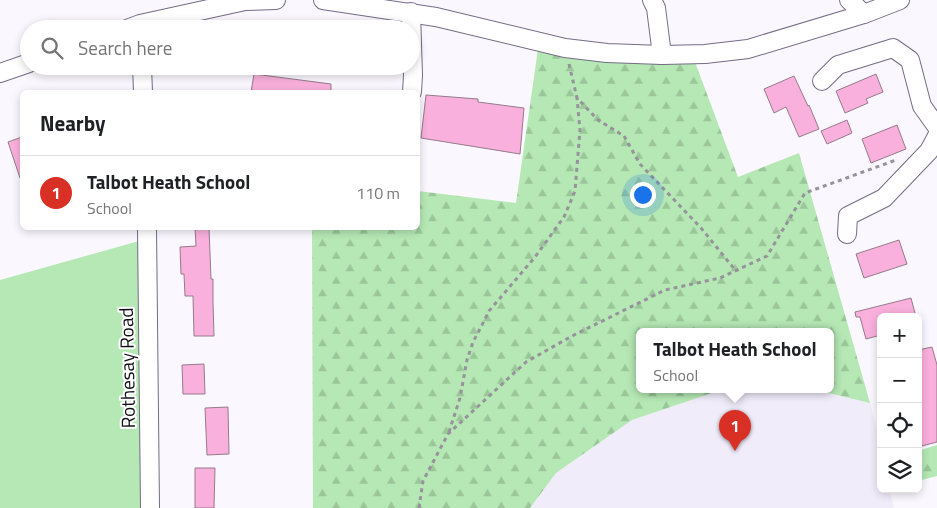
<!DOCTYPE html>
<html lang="en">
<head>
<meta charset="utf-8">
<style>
	:root { --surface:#fff; --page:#f6f6f6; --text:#202124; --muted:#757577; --line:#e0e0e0; --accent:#d93025 }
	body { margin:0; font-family:"Titillium Web",sans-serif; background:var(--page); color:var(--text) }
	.controls { position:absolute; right:15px; bottom:15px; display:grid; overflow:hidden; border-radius:8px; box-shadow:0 2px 8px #0003 }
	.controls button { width:45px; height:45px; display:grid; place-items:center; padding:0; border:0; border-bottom:1px solid var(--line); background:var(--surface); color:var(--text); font:25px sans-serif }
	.you { position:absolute; left:642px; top:194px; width:18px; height:18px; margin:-12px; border:4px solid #fff; border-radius:50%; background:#1a73e8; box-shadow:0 0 0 8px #1a73e833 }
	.badge { display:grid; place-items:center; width:32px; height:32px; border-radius:50%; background:var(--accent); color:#fff; font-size:16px; font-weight:700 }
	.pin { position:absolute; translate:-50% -41px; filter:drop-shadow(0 1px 2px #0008) }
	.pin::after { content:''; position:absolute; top:26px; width:18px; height:15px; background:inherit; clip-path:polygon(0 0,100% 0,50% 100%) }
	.popup { position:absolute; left:636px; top:328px; width:198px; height:65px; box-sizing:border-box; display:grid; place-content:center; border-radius:8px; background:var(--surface); filter:drop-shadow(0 1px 4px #0005); font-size:16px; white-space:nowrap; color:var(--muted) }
	.popup b { font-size:19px; color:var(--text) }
	.popup::after { content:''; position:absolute; left:50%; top:100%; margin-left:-10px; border:10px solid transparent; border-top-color:var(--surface) }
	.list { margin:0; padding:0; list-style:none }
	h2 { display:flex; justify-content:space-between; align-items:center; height:65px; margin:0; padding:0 20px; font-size:21px }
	h2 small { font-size:16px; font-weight:400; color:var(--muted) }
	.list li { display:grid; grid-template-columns:32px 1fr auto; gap:15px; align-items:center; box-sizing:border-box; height:75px; padding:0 20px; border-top:1px solid var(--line) }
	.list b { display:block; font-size:19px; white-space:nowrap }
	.list p { margin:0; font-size:16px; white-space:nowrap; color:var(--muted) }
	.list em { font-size:16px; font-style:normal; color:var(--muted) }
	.icon { flex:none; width:28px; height:28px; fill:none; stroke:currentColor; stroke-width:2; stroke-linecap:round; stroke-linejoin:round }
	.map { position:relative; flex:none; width:937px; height:508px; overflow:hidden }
	.search { position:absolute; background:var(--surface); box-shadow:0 2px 8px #0003; left:20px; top:20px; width:400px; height:55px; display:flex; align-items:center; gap:12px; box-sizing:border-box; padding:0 18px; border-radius:28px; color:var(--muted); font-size:19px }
	.panel { position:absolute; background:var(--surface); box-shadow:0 2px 8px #0003; left:20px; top:90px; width:400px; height:140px; border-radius:8px }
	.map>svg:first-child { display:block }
	.built { fill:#f1ecfa }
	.green { fill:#b5e8b4 }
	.forest { fill:url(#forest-firs) }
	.building { fill:#f9b0dc; stroke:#957b8a }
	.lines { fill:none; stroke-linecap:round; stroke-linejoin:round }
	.minor-casing { stroke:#756c85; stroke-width:20 }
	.path { stroke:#96939b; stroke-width:3; stroke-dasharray:4 4; stroke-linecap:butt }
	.minor { stroke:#fff; stroke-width:18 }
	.labels { text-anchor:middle; stroke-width:4; stroke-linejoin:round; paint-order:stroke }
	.street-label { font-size:19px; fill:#130f19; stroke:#fff }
</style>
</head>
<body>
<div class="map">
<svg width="937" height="508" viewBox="0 0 937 508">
	<defs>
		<pattern id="forest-firs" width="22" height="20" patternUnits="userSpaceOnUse" patternTransform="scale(1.25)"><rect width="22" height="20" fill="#b5e8b4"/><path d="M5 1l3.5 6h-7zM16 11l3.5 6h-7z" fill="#9bc69a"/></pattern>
	</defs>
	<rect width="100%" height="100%" fill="#faf8fe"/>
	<path class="built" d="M721 390H816L870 403 881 443V489H889L894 508H530L556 473 632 420Z"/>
	<path class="green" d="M139 241 141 508H0V280Z"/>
	<g class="forest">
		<path d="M539 42 692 54 738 177 799 153 870 403 816 390H830V332H640V390H721L632 420 556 473 530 508H313L312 228H418V191L516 203Z"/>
		<path d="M937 445V476L918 481V451Z"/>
	</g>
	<g class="building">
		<path d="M254 74 331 84V92H251Z"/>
		<path d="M876 74 883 92 866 99 868 103 845 113 836 91Z"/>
		<path d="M794 76 808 106 809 105 819 129 799 137 786 107 774 113 764 89Z"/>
		<path d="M426 95 478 99V102L524 108 520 154 421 138Z"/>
		<path d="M847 120 852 133 827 144 821 131Z"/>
		<path d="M897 125 906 149 871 163 862 139Z"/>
		<path d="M22 137V178H20L8 142Z"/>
		<path d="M195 228H209L211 279H213V302L214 336H194L193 296H185L184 274H181L180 247 196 246Z"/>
		<path d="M899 240 907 264 864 278 856 254Z"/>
		<path d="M911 298 916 317H881V335L866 339 860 317H856L855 312Z"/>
		<path d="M932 347 937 365V442L922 446 918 434V350Z"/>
		<path d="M204 364 205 394H183L182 365Z"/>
		<path d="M228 407 229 454 207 455 205 408Z"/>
		<path d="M195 468H215L214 508H195Z"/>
	</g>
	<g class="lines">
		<defs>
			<g id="minor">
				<path d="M323 0 436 17 565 48 607 53 662 55 705 54 748 49 864 14 900 0"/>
				<path d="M652 0 656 8 662 55"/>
				<path d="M849 0 864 14"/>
				<path d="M411 12 413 75 412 92"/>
				<path d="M127 29 140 24 245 1 276 0"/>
				<path d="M142 66 143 92"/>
				<path d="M0 73 29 63"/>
				<path d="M822 81 838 65 893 48 910 60 922 106 937 127"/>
				<path d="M147 228 150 508"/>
				<path d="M847 234 848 216 884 198 929 151 937 136"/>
			</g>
		</defs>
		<use href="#minor" class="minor-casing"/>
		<g class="path">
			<path d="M569 64 577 98 598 120 624 136 640 164 701 228 736 271"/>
			<path d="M449 432 460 398 467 360 473 342 482 325 489 311 535 257 564 217 575 191 580 130 577 98"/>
			<path d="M419 508 423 481 448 434 526 362 572 336 665 290 720 278 767 256 805 193 896 160"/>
		</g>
		<use href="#minor" class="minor"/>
	</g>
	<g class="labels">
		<g class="street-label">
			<text transform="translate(127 368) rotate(-91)" y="7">Rothesay Road</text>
		</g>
	</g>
</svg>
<div class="controls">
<button>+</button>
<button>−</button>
<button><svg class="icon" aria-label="locate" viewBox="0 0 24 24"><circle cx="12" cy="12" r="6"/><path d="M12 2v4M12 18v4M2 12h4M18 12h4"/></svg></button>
<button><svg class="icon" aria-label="layers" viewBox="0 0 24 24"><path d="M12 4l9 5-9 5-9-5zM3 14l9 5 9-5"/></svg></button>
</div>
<div class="you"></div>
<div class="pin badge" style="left:735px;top:451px">1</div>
<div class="popup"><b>Talbot Heath School</b>School</div>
<div class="search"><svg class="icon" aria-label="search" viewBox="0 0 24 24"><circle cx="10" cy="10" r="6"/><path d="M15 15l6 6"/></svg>Search here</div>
<section class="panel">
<h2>Nearby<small></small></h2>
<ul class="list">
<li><span class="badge">1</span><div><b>Talbot Heath School</b><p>School</p></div><em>110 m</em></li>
</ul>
</section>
</div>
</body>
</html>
